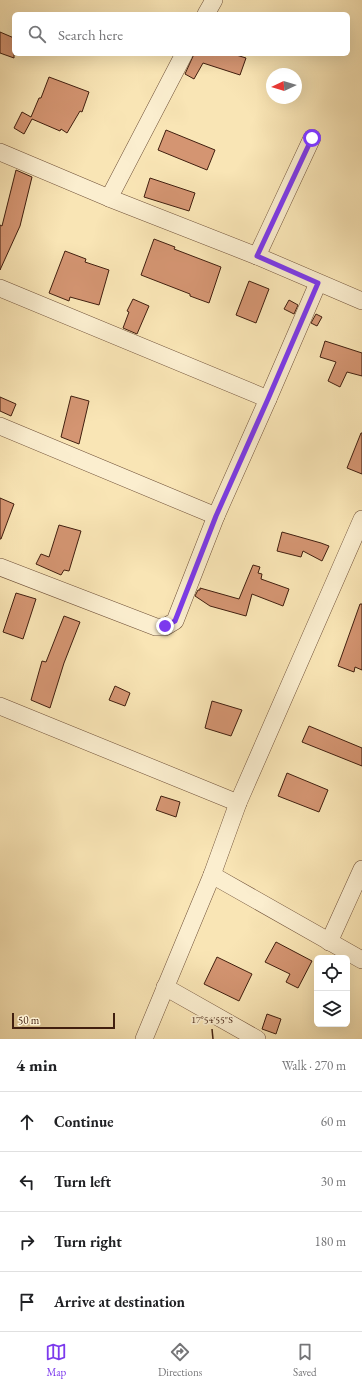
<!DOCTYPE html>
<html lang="en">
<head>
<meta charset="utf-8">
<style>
	:root { --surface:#fff; --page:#f2f2f2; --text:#202124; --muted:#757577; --line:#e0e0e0; --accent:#7c3aed }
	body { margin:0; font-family:"EB Garamond",serif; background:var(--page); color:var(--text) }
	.controls { position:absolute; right:12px; bottom:12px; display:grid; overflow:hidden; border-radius:6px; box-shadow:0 4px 16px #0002 }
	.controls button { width:36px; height:36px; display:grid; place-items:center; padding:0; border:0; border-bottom:1px solid var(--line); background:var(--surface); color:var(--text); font:20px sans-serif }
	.compass { position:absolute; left:266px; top:68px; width:36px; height:36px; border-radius:50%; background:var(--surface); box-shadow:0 4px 16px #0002; rotate:266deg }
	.scale { position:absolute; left:12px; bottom:10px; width:103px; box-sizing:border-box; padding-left:4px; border:2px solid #411f0f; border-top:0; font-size:11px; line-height:14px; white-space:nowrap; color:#411f0f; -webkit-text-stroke:3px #fbeecf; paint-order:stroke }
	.stop { position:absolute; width:12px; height:12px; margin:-9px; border:3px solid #7c3aed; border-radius:50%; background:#fff }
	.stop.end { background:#7c3aed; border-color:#fff; box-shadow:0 1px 4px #0008 }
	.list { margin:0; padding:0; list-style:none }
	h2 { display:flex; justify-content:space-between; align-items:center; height:52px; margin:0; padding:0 16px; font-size:17px }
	h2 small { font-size:13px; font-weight:400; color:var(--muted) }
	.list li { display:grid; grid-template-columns:26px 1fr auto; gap:12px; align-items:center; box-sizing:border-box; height:60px; padding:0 16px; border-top:1px solid var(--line) }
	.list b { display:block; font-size:15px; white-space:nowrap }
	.list em { font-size:13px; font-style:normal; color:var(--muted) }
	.icon { flex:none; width:22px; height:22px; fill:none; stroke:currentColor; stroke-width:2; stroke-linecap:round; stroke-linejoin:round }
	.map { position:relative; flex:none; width:362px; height:1039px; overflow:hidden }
	.search { position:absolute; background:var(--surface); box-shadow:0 4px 16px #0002; left:12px; right:12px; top:12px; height:44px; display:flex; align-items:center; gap:10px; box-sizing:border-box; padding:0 14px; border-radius:6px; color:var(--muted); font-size:15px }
	.sheet { height:292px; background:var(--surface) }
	nav { display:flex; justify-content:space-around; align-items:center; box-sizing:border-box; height:56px; border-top:1px solid var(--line); background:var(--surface); font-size:11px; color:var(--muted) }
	nav a { display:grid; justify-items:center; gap:2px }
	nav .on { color:var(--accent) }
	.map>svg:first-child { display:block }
	.building { fill:#d49572; stroke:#411f0f }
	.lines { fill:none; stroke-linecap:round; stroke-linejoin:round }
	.minor-casing { stroke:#6f5038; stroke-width:18 }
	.minor { stroke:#fbeecf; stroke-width:17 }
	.route { stroke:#7c3aed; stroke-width:5 }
	.ticks { fill:none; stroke:#411f0f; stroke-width:1.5 }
	.ticks-label { font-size:10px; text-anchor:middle; fill:#411f0f; stroke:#fbeecf; stroke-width:3.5; stroke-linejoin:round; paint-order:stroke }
</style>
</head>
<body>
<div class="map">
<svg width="362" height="1039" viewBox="0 0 362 1039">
	<rect width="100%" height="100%" fill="#f9e5b5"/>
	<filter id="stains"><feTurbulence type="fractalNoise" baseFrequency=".005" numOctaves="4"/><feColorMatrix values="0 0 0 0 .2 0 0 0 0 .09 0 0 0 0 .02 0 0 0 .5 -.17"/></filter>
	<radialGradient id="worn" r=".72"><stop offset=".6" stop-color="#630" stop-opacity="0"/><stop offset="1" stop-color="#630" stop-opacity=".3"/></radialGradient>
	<g class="building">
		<path d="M0 32 14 38V58L0 53Z"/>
		<path d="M194 54H233L246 58 240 75 203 63 194 79 185 74Z"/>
		<path d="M49 77 89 92 82 112 80 111 67 133 61 129 60 131 32 119 24 134 14 128 22 112 31 117 39 98H41Z"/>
		<path d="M166 130 215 150 207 170 158 150Z"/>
		<path d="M16 170 32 177 20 226 0 270V225L2 226Z"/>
		<path d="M150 178 195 193 189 211 144 197Z"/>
		<path d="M154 239 175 247 174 249 221 267 209 303 190 296V294L141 275Z"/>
		<path d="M65 251 86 259 85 262 109 270 99 305 70 297 69 301 49 293Z"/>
		<path d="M249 281 269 289 256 323 236 315Z"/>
		<path d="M133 299 149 306 137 334 123 328 129 312 127 311Z"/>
		<path d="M289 300 298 305 294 314 284 309Z"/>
		<path d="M316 314 322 317 317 326 311 323Z"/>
		<path d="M325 341 362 353V376L347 372 340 387 328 381 336 362 320 357Z"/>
		<path d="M71 396 89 401 79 444 61 437Z"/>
		<path d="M0 397 16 404 11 416 0 411Z"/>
		<path d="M361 433H362V474L347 468Z"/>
		<path d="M0 498 14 504 1 539H0Z"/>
		<path d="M59 525 81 531 69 571 64 570 61 575 36 564 41 554 49 557Z"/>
		<path d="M282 532 321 543 329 546 322 561 303 551 301 557 277 551Z"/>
		<path d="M253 565 260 567 258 573 262 574 261 579 289 589 283 606 252 594 246 616 210 606 195 596 198 590H200V588L239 599Z"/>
		<path d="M16 593 36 599 23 639 3 632Z"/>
		<path d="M360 604H362V670L355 667 354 672 338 666Z"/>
		<path d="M64 616 80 622 64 663 50 708 31 700 42 661 46 662Z"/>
		<path d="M115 686 130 693 125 706 109 700Z"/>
		<path d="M212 701 242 710 231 736 205 728Z"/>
		<path d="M309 726 362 748V766L302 742Z"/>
		<path d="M287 773 328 790 319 812 278 796Z"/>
		<path d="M161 796 180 802 176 817 156 810Z"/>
		<path d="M276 942 312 961 298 988 286 982 290 974 265 962Z"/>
		<path d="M217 957 252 974 239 1001 204 984Z"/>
		<path d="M267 1014 281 1019 276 1034 262 1029Z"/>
	</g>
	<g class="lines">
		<defs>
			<g id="minor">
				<path d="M206 14 214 0"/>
				<path d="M0 152 109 198 257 256 362 301"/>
				<path d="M109 198 184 54"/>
				<path d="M257 256 312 138"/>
				<path d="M0 288 268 399"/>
				<path d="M0 426 216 516"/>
				<path d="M0 567 156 627H165L175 621 216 516 268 399 318 283"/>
				<path d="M0 706 238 803"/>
				<path d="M212 875 362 960"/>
				<path d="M329 942 362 869"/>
				<path d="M165 987 257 1039"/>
				<path d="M144 1039 212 875 238 803 362 519"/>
			</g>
		</defs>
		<use href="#minor" class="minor-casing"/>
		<use href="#minor" class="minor"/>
	</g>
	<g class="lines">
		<path class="route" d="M165 626 175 621 216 516 268 399 318 283 257 256 312 138"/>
	</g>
	<path class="ticks" d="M212 1029 213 1039"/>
	<g class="ticks-label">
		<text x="212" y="1023">17°54'55"S</text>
	</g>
	<rect width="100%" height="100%" filter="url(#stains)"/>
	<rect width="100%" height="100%" fill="url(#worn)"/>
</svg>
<div class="controls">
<button><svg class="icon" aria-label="locate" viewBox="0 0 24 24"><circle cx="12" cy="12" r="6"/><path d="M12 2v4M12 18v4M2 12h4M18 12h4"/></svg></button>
<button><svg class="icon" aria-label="layers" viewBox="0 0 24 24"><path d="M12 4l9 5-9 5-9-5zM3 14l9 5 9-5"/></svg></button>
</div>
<svg class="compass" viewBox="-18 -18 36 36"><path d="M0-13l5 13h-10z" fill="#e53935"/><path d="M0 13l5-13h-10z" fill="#757577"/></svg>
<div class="scale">50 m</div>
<div class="stop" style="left:312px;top:138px"></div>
<div class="stop end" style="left:165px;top:626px"></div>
<div class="search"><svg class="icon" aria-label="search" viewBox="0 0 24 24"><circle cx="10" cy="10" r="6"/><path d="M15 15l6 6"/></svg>Search here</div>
</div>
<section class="sheet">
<h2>4 min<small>Walk · 270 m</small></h2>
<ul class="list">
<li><svg class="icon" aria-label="ahead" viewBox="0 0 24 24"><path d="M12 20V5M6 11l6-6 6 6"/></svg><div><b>Continue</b></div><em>60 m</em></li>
<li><svg class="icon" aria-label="left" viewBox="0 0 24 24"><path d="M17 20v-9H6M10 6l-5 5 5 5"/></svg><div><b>Turn left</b></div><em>30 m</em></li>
<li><svg class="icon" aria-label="right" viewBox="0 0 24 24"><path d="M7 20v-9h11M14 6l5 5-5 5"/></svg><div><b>Turn right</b></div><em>180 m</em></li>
<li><svg class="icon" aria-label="arrive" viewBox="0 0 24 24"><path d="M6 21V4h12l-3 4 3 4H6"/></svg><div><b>Arrive at destination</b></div></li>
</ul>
</section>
<nav>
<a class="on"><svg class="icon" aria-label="map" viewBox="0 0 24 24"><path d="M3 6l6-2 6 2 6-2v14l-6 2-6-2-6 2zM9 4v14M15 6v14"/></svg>Map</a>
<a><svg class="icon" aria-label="directions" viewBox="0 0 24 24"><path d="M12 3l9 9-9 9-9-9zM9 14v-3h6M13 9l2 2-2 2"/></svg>Directions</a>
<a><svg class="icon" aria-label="saved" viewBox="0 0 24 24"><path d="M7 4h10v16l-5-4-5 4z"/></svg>Saved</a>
</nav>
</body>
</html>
